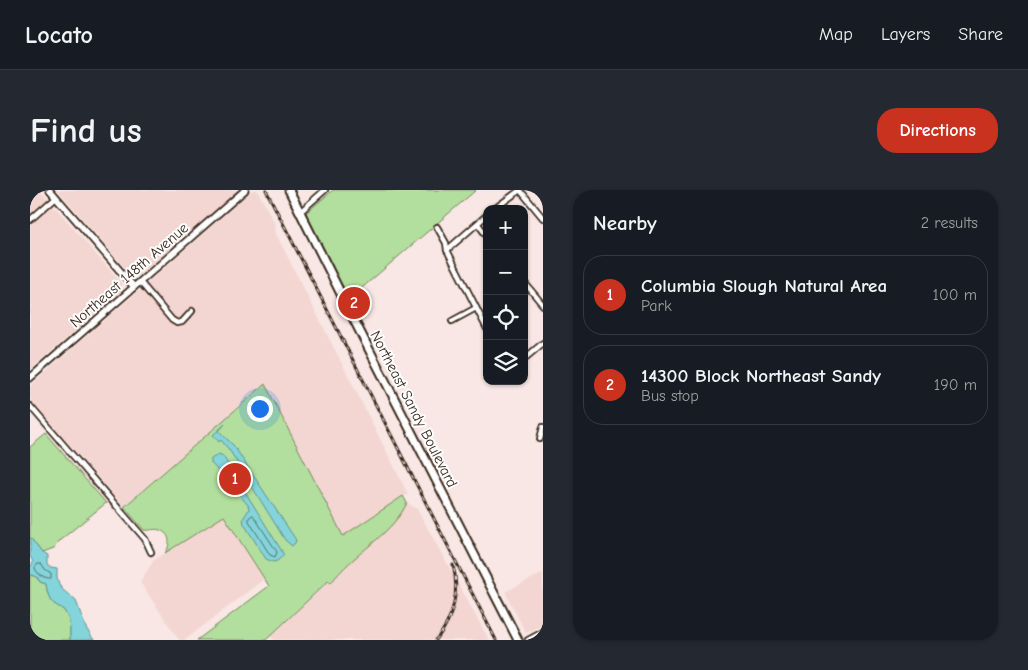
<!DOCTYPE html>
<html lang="en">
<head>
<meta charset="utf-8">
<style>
	:root { --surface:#171b24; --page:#242831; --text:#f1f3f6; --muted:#9ea1a6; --line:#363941; --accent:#c8321e }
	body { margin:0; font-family:"Comic Neue",sans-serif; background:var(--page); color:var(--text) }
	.controls { position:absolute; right:15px; top:15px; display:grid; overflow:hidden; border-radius:10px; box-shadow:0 1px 4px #0004 }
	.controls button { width:45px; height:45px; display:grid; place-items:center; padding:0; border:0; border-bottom:1px solid var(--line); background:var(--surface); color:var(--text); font:25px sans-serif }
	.you { position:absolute; left:229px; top:218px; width:18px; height:18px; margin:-12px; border:4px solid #fff; border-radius:50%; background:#1a73e8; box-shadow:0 0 0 8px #1a73e833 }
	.badge { display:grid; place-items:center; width:32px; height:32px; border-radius:50%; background:var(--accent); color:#fff; font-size:16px; font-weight:700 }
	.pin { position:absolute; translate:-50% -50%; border:2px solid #fff; box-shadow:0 1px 5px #0006 }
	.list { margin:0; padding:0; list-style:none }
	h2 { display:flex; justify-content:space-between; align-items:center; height:65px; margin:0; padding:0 20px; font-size:21px }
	h2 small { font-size:16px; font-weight:400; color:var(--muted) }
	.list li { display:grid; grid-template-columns:32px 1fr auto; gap:15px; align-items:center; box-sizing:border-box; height:80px; margin:0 10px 10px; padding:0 10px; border:1px solid var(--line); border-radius:20px }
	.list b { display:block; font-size:19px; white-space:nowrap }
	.list p { margin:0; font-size:16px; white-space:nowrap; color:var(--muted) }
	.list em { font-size:16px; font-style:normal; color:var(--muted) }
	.icon { flex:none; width:28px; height:28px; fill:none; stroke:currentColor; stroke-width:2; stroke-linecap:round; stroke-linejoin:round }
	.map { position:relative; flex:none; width:513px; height:450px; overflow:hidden; border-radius:20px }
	header { display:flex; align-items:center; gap:30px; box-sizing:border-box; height:70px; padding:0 25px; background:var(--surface); border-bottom:1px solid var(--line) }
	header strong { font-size:24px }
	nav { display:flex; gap:28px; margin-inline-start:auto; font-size:18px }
	.intro { display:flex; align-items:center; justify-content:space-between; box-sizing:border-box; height:120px; padding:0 30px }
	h1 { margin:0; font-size:35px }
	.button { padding:12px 22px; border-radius:20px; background:var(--accent); color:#fff; font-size:18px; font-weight:700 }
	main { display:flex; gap:30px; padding:0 30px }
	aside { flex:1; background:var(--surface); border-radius:20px; box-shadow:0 1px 4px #0004 }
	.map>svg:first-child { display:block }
	.built { fill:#f3d6d1 }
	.green { fill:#b2df9d; stroke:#76845e }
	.water { fill:#83d4db; stroke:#66908f }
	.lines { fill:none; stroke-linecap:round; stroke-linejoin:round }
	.shore { stroke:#586e6a; stroke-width:1 }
	.minor-casing { stroke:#3b2a1e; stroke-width:8 }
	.tertiary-casing { stroke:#3b2a1e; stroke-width:9 }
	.secondary-casing { stroke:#3b2a1e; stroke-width:11 }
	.minor { stroke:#fff; stroke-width:4.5 }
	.tertiary { stroke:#fff; stroke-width:5.5 }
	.secondary { stroke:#fff; stroke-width:7 }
	.rail-casing { stroke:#3b2a1e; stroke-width:3 }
	.rail { stroke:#fff; stroke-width:1; stroke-dasharray:4; stroke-linecap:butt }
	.labels { text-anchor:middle; stroke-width:4; stroke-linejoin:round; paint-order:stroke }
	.street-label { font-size:15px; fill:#3b2a1e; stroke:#fff }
</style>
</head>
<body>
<header>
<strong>Locato</strong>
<nav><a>Map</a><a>Layers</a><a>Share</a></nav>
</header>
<div class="intro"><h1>Find us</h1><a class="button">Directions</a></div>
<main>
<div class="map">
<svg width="513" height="450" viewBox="0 0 513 450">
	<rect width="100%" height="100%" fill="#f8e7e4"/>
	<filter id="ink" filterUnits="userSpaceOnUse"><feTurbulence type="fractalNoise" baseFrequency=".02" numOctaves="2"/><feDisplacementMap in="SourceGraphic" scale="10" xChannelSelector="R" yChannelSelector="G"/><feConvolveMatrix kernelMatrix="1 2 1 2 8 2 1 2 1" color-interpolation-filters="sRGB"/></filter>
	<g filter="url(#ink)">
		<g class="built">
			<path d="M0 0H10L92 94V98L91 102 0 180V119L2 116 0 113Z"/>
			<path d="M28 0H209L108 86H102Z"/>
			<path d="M223 0H227L245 34 246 44 378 304 313 346 235 194 94 317 0 209V196Z"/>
			<path d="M377 313 387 319 459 450H244L240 446 299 391 301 393 316 374 359 336 369 325Z"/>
			<path d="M194 326 234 389 155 450H149L110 392 124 370Z"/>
			<path d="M513 383V435L496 443 475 402Z"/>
		</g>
		<g class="green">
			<path d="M303 0H446L319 109 276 23Z"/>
			<path d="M235 194 313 346 373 306 377 313C362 345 322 364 301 393L298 391 236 450H167L239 396 194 326 135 363C141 355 141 344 130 340 124 338 119 341 114 340L94 317Z"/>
			<path d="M16 244 76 313 29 351 23 359 12 363 0 347V257Z"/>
			<path d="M0 384 7 388 10 392 16 394C17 401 19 412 26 415 30 418 32 418 35 422 41 431 40 440 40 450H0Z"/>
		</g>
		<g class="water">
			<path d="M195 234 189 241 204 256 266 350 265 353 262 356 255 350 200 261 191 250 189 252 183 245Z"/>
			<path d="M189 264 193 266 253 363V366L247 371 243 372 236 369 214 334 213 329 219 319 218 315 181 273V269Z"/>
			<path d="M0 347 12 363 17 366V375L21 378 27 379V388L29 395 33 400 46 411 56 438 64 450H40C40 440 41 431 35 422 32 417 30 418 26 415 19 412 17 401 16 394L10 392 7 387 0 384V378L3 372 0 366Z"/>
		</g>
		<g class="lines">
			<g class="shore">
				<path d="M223 325 247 362 245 367 240 365 219 331V328Z"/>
				<path d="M8 374H11L15 380 21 384V389C15 390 6 383 5 378Z"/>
			</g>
			<defs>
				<g id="minor">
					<path d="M490 0 513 28"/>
					<path d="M464 19 490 0"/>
					<path d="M270 22 295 0"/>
					<path d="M0 30 26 7"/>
					<path d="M448 34 457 46"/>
					<path d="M407 37 416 53 417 60 457 139"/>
					<path d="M417 60 457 25"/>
					<path d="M110 92 142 130 147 133 152 132 162 121"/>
					<path d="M494 92 513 115"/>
					<path d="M422 131 446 118"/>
					<path d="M494 169 513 153"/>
					<path d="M0 216 115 349 121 362"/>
					<path d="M510 249 513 237"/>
					<path d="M498 450 513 442"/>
				</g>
				<g id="tertiary">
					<path d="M20 0 104 97"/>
					<path d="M0 188 215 0"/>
				</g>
				<path id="secondary" d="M259 0 323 128 488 450"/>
			</defs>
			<use href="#minor" class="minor-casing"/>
			<use href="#tertiary" class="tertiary-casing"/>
			<use href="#secondary" class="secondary-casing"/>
			<use href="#minor" class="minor"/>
			<use href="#tertiary" class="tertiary"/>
			<use href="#secondary" class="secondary"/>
			<defs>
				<g id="rail">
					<path d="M236 0 466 450"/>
					<path d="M406 450C423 429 430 402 423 375"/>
				</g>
			</defs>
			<use href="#rail" class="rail-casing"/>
			<use href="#rail" class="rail"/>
		</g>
	</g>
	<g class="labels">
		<g class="street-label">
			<text transform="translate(99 85) rotate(-41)" y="5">Northeast 148th Avenue</text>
			<text transform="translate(384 219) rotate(63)" y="5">Northeast Sandy Boulevard</text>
		</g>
	</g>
</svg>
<div class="controls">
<button>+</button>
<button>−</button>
<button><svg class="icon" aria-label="locate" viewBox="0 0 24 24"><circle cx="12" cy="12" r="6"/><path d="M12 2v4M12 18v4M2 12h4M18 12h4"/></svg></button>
<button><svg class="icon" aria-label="layers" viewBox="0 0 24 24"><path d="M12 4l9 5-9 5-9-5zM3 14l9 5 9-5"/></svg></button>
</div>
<div class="you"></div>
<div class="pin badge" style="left:205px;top:289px">1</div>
<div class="pin badge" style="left:324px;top:113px">2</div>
</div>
<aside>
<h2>Nearby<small>2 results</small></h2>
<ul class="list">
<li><span class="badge">1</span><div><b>Columbia Slough Natural Area</b><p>Park</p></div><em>100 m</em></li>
<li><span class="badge">2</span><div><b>14300 Block Northeast Sandy</b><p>Bus stop</p></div><em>190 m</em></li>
</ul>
</aside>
</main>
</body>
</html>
